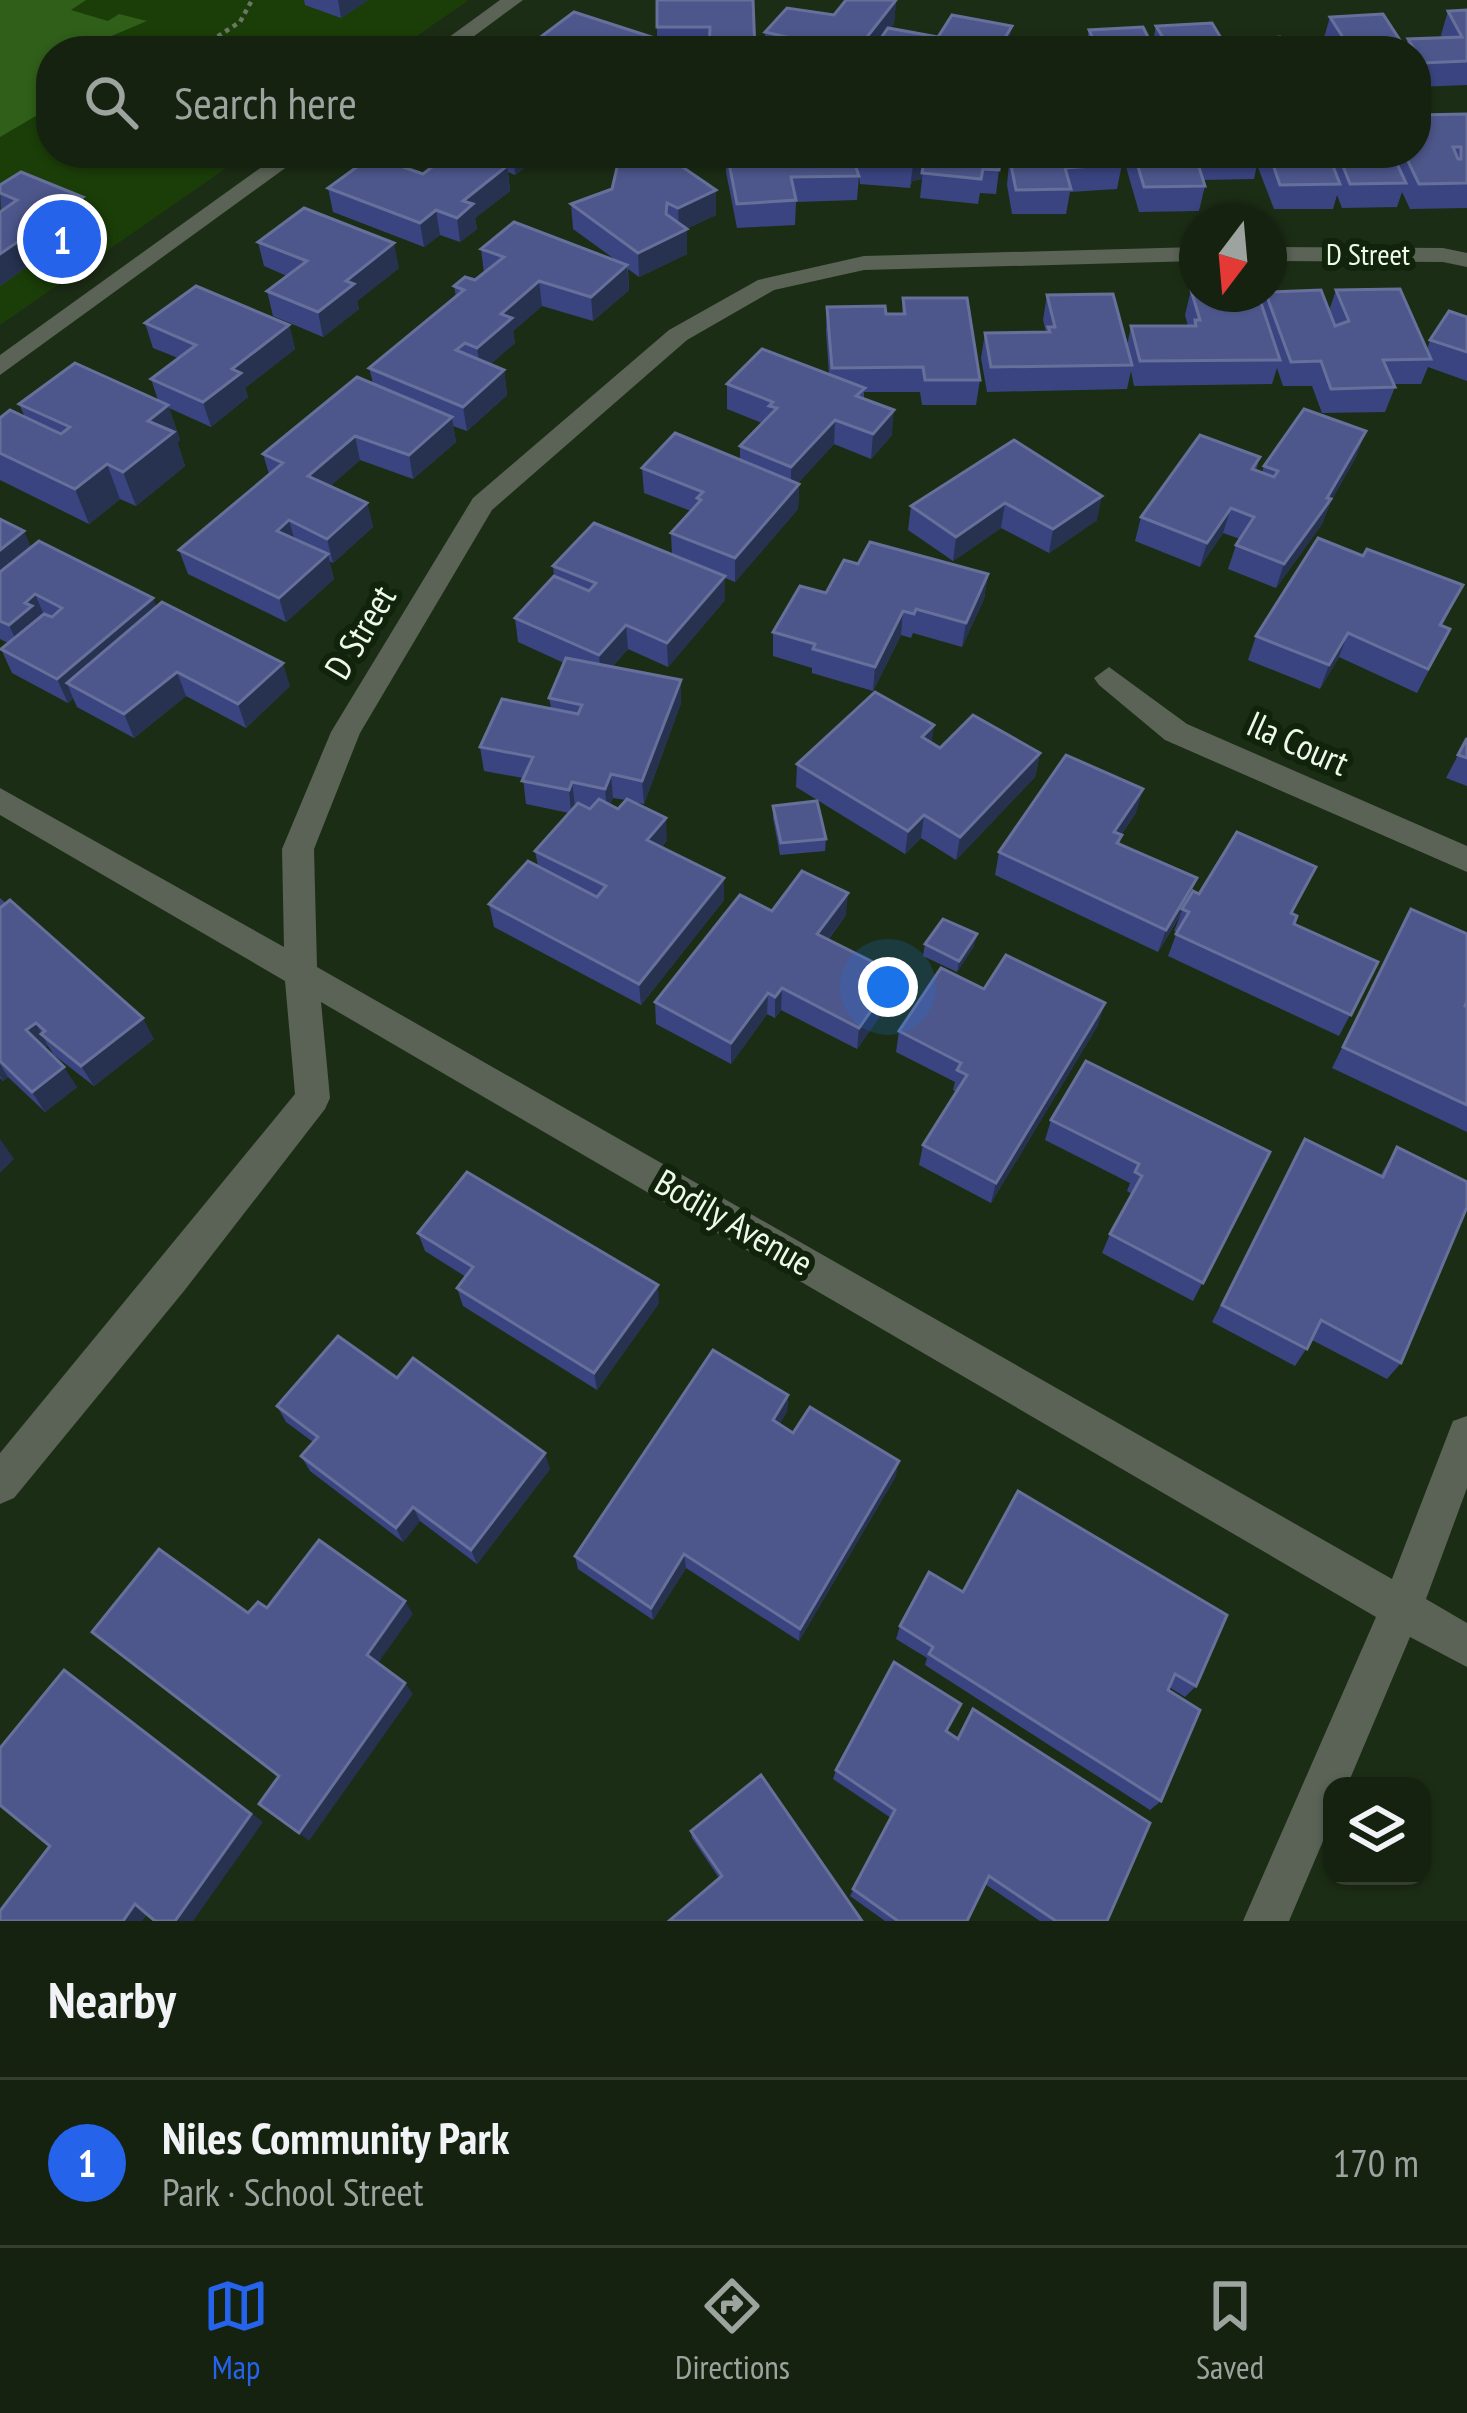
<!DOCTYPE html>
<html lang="en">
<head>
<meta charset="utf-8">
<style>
	:root { --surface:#152210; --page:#222f1e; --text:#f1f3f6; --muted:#9da49f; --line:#343f30; --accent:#2563eb }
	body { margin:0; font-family:"PT Sans Narrow",sans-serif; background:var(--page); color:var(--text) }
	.controls { position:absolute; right:36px; bottom:36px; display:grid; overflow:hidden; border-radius:24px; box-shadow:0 3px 9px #0004 }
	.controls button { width:108px; height:108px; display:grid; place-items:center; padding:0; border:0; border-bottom:3px solid var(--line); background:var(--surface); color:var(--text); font:60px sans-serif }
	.compass { position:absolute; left:1179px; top:204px; width:108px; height:108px; border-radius:50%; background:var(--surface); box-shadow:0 3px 9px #0004; rotate:196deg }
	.you { position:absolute; left:888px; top:987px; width:42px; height:42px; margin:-30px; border:9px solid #fff; border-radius:50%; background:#1a73e8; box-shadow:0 0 0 18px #1a73e833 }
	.badge { display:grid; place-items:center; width:78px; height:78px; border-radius:50%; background:var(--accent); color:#fff; font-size:39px; font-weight:700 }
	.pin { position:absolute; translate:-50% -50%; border:6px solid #fff; box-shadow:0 3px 12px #0006 }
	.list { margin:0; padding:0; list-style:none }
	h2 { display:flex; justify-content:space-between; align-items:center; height:156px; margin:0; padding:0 48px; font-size:51px }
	h2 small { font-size:39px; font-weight:400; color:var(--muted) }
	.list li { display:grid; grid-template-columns:78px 1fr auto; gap:36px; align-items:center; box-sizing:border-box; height:168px; padding:0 48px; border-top:3px solid var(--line) }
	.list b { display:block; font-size:45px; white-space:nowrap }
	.list p { margin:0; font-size:39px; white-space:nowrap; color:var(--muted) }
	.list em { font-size:39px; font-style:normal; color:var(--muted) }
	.icon { flex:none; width:66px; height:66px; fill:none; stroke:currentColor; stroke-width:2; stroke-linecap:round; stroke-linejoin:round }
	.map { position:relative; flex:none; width:1467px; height:1921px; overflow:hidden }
	.search { position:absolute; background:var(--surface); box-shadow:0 3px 9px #0004; left:36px; right:36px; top:36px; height:132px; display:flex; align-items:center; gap:30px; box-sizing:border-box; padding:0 42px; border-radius:48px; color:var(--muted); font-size:45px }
	.sheet { height:324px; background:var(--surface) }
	nav { display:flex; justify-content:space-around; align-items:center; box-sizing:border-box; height:168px; border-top:3px solid var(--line); background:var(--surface); font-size:33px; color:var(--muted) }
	nav a { display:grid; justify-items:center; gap:6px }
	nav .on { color:var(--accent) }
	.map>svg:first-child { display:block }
	.green { fill:#1b3e08 }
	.water { fill:#305f1a }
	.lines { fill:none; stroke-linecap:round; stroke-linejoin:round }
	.path { stroke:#697863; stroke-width:4.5; stroke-dasharray:4.5 4.5; stroke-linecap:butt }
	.minor { fill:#5b6357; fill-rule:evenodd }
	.wall { fill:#3a4480; fill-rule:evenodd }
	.shaded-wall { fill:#263250 }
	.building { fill:#4d578b; stroke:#66709a; stroke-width:3; fill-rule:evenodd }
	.labels { text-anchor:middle; stroke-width:12; stroke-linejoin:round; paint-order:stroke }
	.far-street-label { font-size:30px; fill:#eef9ea; stroke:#12230b }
	.street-label { font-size:36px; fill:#eef9ea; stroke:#12230b }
</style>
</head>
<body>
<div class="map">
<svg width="1467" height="1921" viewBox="0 0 1467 1921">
	<rect width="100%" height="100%" fill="#1c2d15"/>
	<path class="green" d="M0 0H469L395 51H51V153H248L0 325Z"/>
	<path class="water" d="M0 0H86L71 10 108 21 119 14 147 21 76 51H51V107L0 137Z"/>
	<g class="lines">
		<path class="path" d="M195 51 240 22 252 0"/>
		<g class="minor">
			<path d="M500 0H523L454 51H430Z"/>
			<path d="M281 153H306L0 375V355Z"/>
			<path d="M1197 247V261L864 270 774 290 687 340 492 510 360 733 314 849 317 967 1392 1579 1453 1421 1467 1416V1488L1426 1599 1467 1623V1667L1410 1637 1347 1786H1332V1820L1289 1921H1243L1376 1617 321 1002 330 1098 325 1109 184 1291 14 1498 0 1504V1453L295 1094 285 981 0 815V788L284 947 282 849 331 732 473 498 669 330 758 280 864 256Z"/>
			<path d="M1269 247 1443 248 1467 253V267L1443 262 1269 261Z"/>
			<path d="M1109 667 1187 724 1467 846V872L1165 740 1099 685 1094 678Z"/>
		</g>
	</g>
	<g class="wall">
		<path d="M304 0H368L341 18 305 5Z"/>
		<path d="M657 0 755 51H539L538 39H657Z"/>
		<path d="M896 0 894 24 890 28 1008 51H765V32Z"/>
		<path d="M1467 10V85L1416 87V51H1085L1089 30 1152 46 1156 26 1224 43 1285 46 1325 44 1323 41 1330 17 1406 48 1408 39 1442 38 1441 35 1448 11Z"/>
		<path d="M1467 114V208L1410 209 1402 192 1397 207 1342 208 1337 195 1333 209H1274L1257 165 1254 179 1203 180 1205 186 1199 211 1139 212 1122 153H1416Z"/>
		<path d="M450 153H543L515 175 508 172 510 191 475 218 477 229 460 242 440 235 424 247 333 212 328 188 423 174Z"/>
		<path d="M726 153H851L857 169 858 153H1001L996 194 980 193 978 204 920 198 922 179 912 181 910 188 860 184 859 176 857 200 796 202 795 225 737 228 726 172Z"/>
		<path d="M1010 153H1119L1122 164 1117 189 1070 192 1066 214H1012L1007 185Z"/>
		<path d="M0 185 91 221 0 286 1 211Z"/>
		<path d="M612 189 716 215 686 229 687 254 639 277 628 269 629 290 593 321 542 306 513 331 515 343 490 364 504 370 507 395 467 431 453 426 456 442 413 479 360 460 330 486 367 503 373 527 333 563 329 561 334 579 286 622 188 574 179 550 269 474 263 454 373 383 369 368 456 297 454 286 475 280 484 273 481 249 617 261 573 229 571 204Z"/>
		<path d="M258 242 399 268 357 301 359 309 323 337 273 316 267 291 287 276 264 266Z"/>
		<path d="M1191 290 1262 305 1265 294H1269L1329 311 1336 290 1427 350 1430 340 1467 317V381L1428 367 1421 384H1393L1395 387 1385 412 1322 413 1312 386H1283L1277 368 1272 384 1134 386 1131 371 1127 389 987 392 981 358 985 333 1046 332 1043 320 1047 295 1127 346 1131 326H1188L1185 315Z"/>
		<path d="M903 298 980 380 976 405H922L920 392H864V399L892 435 871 459 834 444 797 484H799L798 509 735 582 725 578V600L668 667 628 649 612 667 681 703 644 804 633 802 667 840 662 847 724 878V900L641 1005 494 927 489 904 538 866 535 851 569 813 526 804 523 778 484 771 480 747 551 708 549 698 564 663 518 642 515 618 554 576 553 566 672 555 671 533 691 511 644 493 642 468 740 460V446L762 423 727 409V384L829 374 826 331 827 307 886 314H902ZM613 798 626 800 618 809 610 804Z"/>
		<path d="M145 323 289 325 295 349 245 388 248 397 211 427 169 408 180 440 177 442 185 466 136 506 120 499 89 524 0 480V418L25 417 19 404 158 400 151 379 178 358 153 348Z"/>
		<path d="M1014 440 1097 520 1049 553 1001 528 953 561 908 530 911 506Z"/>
		<path d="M1357 455 1331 501 1322 524 1276 588 1228 569 1236 545 1240 539 1223 533 1200 567 1135 541 1141 517 1260 457 1256 470 1262 473 1264 466Z"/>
		<path d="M0 519 31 547 156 607 290 686 246 728 186 696 134 738 77 707 73 698 68 703 12 673 1 649 8 643 0 639Z"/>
		<path d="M1363 556 1463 585 1442 626 1438 653 1417 693 1339 657 1320 689 1248 660 1256 636Z"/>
		<path d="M858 564 988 574 984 599 962 647 913 633 911 638 901 635 873 691 812 673V668L773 656V632L826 593Z"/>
		<path d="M934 725 931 743 940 748 1040 753 1035 777 956 860 921 838 905 854 796 787 797 764Z"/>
		<path d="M1467 738V786L1446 778Z"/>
		<path d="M773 806 826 839 825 851 780 855 773 818Z"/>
		<path d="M1136 813 1121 835 1120 844 1191 894H1199L1316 867 1292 914 1294 924 1378 962 1339 1036 1168 956 1177 932 1174 931 1181 914 1158 952 995 875 999 852Z"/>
		<path d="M0 898 154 1039 94 1086 54 1055 48 1046 44 1048 77 1087 45 1112 8 1077 3 1081 0 1078Z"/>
		<path d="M772 911 846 915 828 940 894 996 857 1049 781 1010 775 1018 767 1014 731 1064 656 1024 655 1002Z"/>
		<path d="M1399 932 1467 1007V1132L1332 1068Z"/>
		<path d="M925 944 974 946 957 972 923 956Z"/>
		<path d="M984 989 1098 1025 991 1203 919 1165 923 1145 956 1092 953 1090 955 1082 896 1052 899 1031Z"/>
		<path d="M1051 1120 1270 1152 1193 1301 1102 1253 1110 1234 1132 1194 1127 1191 1130 1183 1045 1140Z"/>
		<path d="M1305 1139 1380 1176 1397 1147 1401 1363 1387 1379 1312 1340 1295 1366 1212 1322Z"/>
		<path d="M418 1233 659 1303 597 1390 463 1306 457 1288 466 1277 425 1251Z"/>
		<path d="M788 1395 787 1412 779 1424 793 1433 896 1476 799 1641 686 1568 653 1620 578 1569 575 1556Z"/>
		<path d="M277 1406 550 1469 477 1564 420 1521 403 1542 310 1471 301 1456 313 1442 286 1422Z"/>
		<path d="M1018 1491 1196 1686 1185 1697 1169 1687 1161 1801 1150 1810 925 1665 927 1658 896 1639 900 1626 963 1592Z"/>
		<path d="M946 1731 1107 1921H1040L985 1884 967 1921H885L850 1896 891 1818 833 1779 836 1770Z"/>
		<path d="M691 1831 862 1921 719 1878 692 1838Z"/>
	</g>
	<g class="shaded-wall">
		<path d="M338 0H368L341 18Z"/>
		<path d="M896 0 894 24 873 51H856Z"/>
		<path d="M1012 26 1008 51H997Z"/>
		<path d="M658 39V51H642Z"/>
		<path d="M513 153H543L515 175Z"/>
		<path d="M925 154 922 179 912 181 910 188 914 157Z"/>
		<path d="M507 166 510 191 475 218 477 229 460 242 457 218 463 201Z"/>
		<path d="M716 190V215L679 232 678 208Z"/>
		<path d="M83 197 91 221 0 286V254Z"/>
		<path d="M436 210 440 235 424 247 420 223Z"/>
		<path d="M687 229V254L639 277 638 253Z"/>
		<path d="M394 243 399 268 357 301 359 309 323 337 318 312 346 281Z"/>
		<path d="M627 265 629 290 593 321 591 297Z"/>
		<path d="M539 281 542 306 513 331 515 343 481 373 477 348 501 314Z"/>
		<path d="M289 325 295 349 245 388 248 397 211 427 203 402 232 369Z"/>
		<path d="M504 370 507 395 467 431 463 407Z"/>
		<path d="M168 405 180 440 177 442 185 466 136 506 123 472 148 421Z"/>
		<path d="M894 410 892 435 871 459 873 434Z"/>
		<path d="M452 417 456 442 413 479 409 455Z"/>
		<path d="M835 420 834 444 791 491V467Z"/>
		<path d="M1366 431 1357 455 1331 501 1322 524 1276 588 1284 564 1327 498Z"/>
		<path d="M355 436 360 460 314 501 308 476Z"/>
		<path d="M107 464 120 499 89 524 75 489Z"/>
		<path d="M799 484 798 509 735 582V558Z"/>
		<path d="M1102 496 1097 520 1049 553 1053 529Z"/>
		<path d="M367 503 373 527 333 563 327 539Z"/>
		<path d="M1005 503 1001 528 953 561 956 537Z"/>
		<path d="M1231 508 1223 533 1200 567 1207 543Z"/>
		<path d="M289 520 296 545 277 531Z"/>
		<path d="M24 531 35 556 0 583V550Z"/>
		<path d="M328 554 334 579 286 622 279 598Z"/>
		<path d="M988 574 984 599 962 647 966 623Z"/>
		<path d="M725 576V600L668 667 667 643Z"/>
		<path d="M35 594 46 619 20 649 9 625 25 603Z"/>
		<path d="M153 598 162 622 67 683 73 698 68 703 57 679Z"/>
		<path d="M903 611 901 635 873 691 875 667Z"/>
		<path d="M626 625 628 649 601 679 599 655Z"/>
		<path d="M1348 633 1339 657 1320 689 1329 665Z"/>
		<path d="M283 663 290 686 246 728 238 704Z"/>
		<path d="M177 672 186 696 134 738 124 714Z"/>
		<path d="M681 680V703L644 804 642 781Z"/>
		<path d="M934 725 931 748 922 737Z"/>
		<path d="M1040 753 1035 777 956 860 960 837Z"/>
		<path d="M611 774 613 798 607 812 605 789Z"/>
		<path d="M572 782 575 806 571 813 569 790Z"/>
		<path d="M1143 789 1136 813 1107 855 1114 832Z"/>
		<path d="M924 815 921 838 905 854 908 831Z"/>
		<path d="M666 818 667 840 649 863 647 840Z"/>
		<path d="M724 878V900L641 1005 639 984Z"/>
		<path d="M1197 878 1188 901 1158 952 1166 930Z"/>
		<path d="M848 893 846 915 815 956 817 934Z"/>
		<path d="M977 934 974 946 957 972 959 961Z"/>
		<path d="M897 974 894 996 857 1049 859 1028Z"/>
		<path d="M782 988 781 1010 775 1018V997Z"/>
		<path d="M768 993 767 1014 731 1064V1043Z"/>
		<path d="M1105 1003 1098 1025 991 1203 996 1183Z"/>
		<path d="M143 1018 154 1039 94 1086 81 1066Z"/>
		<path d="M36 1023 48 1046 39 1051 26 1030Z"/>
		<path d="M0 1064 8 1077 3 1081 0 1076Z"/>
		<path d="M64 1067 77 1087 45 1112 32 1092Z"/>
		<path d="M0 1139 14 1159 0 1173Z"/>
		<path d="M658 1285 659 1303 597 1390 594 1373Z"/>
		<path d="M788 1395 787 1412 772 1436 773 1420Z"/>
		<path d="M545 1453 550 1469 477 1564 471 1550Z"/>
		<path d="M899 1461 896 1476 799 1641 800 1629Z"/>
		<path d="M413 1507 420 1521 403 1542 396 1528Z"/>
		<path d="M684 1554 686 1568 653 1620 651 1608Z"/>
		<path d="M405 1601 413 1614 375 1667 367 1655Z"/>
		<path d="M64 1670 263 1822 193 1921H175Z"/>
		<path d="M405 1683 413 1694 309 1841 299 1833Z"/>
		<path d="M135 1904 150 1911 142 1921H123Z"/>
	</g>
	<g class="building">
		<path d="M657 0H753L755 51H709L710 27H657Z"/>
		<path d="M846 0H896L856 51H848L765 32 787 8 834 15Z"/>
		<path d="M1467 10V61L1423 63 1408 39 1462 37 1448 11Z"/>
		<path d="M574 12 658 39 642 51H574L538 39Z"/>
		<path d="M1383 14 1407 51H1171L1156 26 1212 23 1224 43 1280 37 1285 46 1341 43 1338 39H1344L1330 17Z"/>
		<path d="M952 15 1012 26 997 51H872L888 28 938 37Z"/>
		<path d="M1143 27 1155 51H1093L1098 50 1089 30Z"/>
		<path d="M1467 114V183L1419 184 1404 153H1416V115ZM1453 147H1461V159H1458Z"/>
		<path d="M450 153H471L507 166 463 201 473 204 457 218 436 210 420 223 328 188 372 156 423 174Z"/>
		<path d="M634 153H662L716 190 678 208 667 203 666 214 687 229 638 253 571 204 612 189 619 159Z"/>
		<path d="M727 153H851L859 176 791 177 796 200 737 204Z"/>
		<path d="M863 153H1001L999 170 983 169 981 179 922 173 925 154 914 157 912 164 861 159Z"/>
		<path d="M1018 153H1119L1122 164 1065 168 1071 189 1016 190 1010 160H1019Z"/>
		<path d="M1134 153H1259L1260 155 1200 156 1202 160 1197 161 1205 186 1144 187Z"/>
		<path d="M1269 153H1392L1406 183 1350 184 1341 161H1331L1340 184 1280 185Z"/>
		<path d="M21 172 83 197 0 254V212L17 200 0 193V185Z"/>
		<path d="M304 208 394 243 346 281 354 284 318 312 267 291 307 261 258 242Z"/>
		<path d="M514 222 627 265 591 297 539 281 501 314 512 318 477 348 465 343 456 350 504 370 463 407 369 368 464 290 454 286 465 277 475 280 504 257 481 249Z"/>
		<path d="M196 286 289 325 232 369 241 373 203 402 151 379 196 345 145 323Z"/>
		<path d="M1400 289 1431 359 1383 360 1395 387 1331 389 1321 361 1291 362 1266 294H1269V292L1321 290 1335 326 1349 321 1336 290Z"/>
		<path d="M1191 290H1197V294H1258L1280 360 1140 361 1131 326H1196L1195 320H1200Z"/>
		<path d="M1113 294 1132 365 991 367 985 333 1050 332 1048 327H1055L1047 295Z"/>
		<path d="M903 298H967L980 380H925L923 367 832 368 827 307 885 306 886 314H905Z"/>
		<path d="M1449 311 1467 317V352L1430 340Z"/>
		<path d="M762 349 865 388 856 396 894 410 873 434 835 420 791 467 740 446 777 408 769 406 773 402 727 384Z"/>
		<path d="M75 363 168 405 148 421 174 432 123 472 107 464 75 489 0 453V418L10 410 61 434 70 427 19 404Z"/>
		<path d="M357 377 452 417 409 455 355 436 308 476 367 503 327 539 289 520 277 531 328 554 279 598 179 550 283 463 263 454Z"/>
		<path d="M1304 409 1366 431 1327 498 1331 499 1284 564 1236 545 1254 517 1231 508 1207 543 1141 517 1200 435 1260 457 1252 469 1274 477 1278 471 1264 466Z"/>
		<path d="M675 433 799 484 735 558 671 533 701 500 697 498 703 492 642 468Z"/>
		<path d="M1014 440 1102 496 1053 529 1005 503 956 537 911 506Z"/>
		<path d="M0 519 24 531 0 550Z"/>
		<path d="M594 523 725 576 667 643 626 625 599 655 515 618 554 576 589 591 596 583 553 566Z"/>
		<path d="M1318 538 1363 556 1367 549 1463 585 1440 625 1450 629 1428 669 1348 633 1329 665 1256 636Z"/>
		<path d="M39 541 153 598 57 679 1 649 44 614 52 617 62 608 35 594 25 603 32 606 9 625 0 621V572Z"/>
		<path d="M870 542 988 574 966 623 916 609 914 614 903 611 875 667 813 649 815 644 773 632 800 586 826 593 844 560 858 564Z"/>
		<path d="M162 602 283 663 238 704 177 672 124 714 67 683Z"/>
		<path d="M566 658 681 680 642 781 611 774 605 789 572 782 569 790 522 781 533 757 480 747 502 699 578 714 582 705 549 698Z"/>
		<path d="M875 692 934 725 922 737 940 748 973 715 1040 753 960 837 924 815 908 831 797 764Z"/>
		<path d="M1467 738V758L1458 755Z"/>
		<path d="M1066 755 1143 789 1114 832 1122 835 1117 843 1197 878 1166 930 999 852Z"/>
		<path d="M599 799 618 809 627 799 666 818 647 840 724 878 639 984 489 904 528 861 597 897 606 886 535 851 578 803 590 809Z"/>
		<path d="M817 801 826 839 781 843 773 806Z"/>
		<path d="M1237 832 1316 867 1291 913 1297 916 1294 924 1378 962 1351 1015 1176 934 1189 912 1182 909 1193 891 1199 894Z"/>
		<path d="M802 871 848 893 817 934 897 974 859 1028 782 988 775 997 768 993 731 1043 655 1002 740 895 772 911Z"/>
		<path d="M10 900 143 1018 81 1066 41 1034 45 1031 36 1023 26 1030 64 1067 32 1092 0 1061V908Z"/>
		<path d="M1411 909 1467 934V1001L1465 1006 1467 1007V1105L1343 1047Z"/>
		<path d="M943 919 977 934 959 961 925 944Z"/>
		<path d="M1006 955 1105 1003 996 1183 923 1145 967 1075 957 1070 961 1063 899 1031 941 968 984 989Z"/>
		<path d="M1086 1061 1270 1152 1203 1283 1110 1234 1142 1176 1135 1172 1139 1164 1051 1120Z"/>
		<path d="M1305 1139 1383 1177 1397 1147 1467 1182V1207L1401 1363 1321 1320 1307 1349 1222 1305Z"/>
		<path d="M467 1172 658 1285 594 1373 457 1288 473 1267 418 1233Z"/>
		<path d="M338 1336 397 1378 413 1358 545 1453 471 1550 413 1507 396 1528 301 1456 318 1437 277 1406Z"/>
		<path d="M713 1350 788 1395 773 1420 793 1433 810 1407 899 1461 800 1629 684 1554 651 1608 575 1556Z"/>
		<path d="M1018 1491 1227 1615 1196 1686 1175 1674 1168 1690 1200 1710 1161 1801 929 1654 933 1647 900 1626 929 1572 963 1592Z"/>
		<path d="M319 1540 405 1601 367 1655 405 1683 299 1833 259 1804 279 1776 92 1632 159 1549 248 1613 258 1602 267 1608Z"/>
		<path d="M894 1662 961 1704 946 1731 958 1739 973 1709 1150 1823 1107 1921H1056L989 1876 967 1921H898L853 1889 895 1810 836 1770Z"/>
		<path d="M64 1670 251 1814 175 1921H155L135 1904 123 1921H0V1911L50 1846 0 1805V1748Z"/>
		<path d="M761 1775 862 1921H669L722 1876 691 1831Z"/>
	</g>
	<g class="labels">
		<g class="far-street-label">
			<text x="1368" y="265">D Street</text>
		</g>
		<g class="street-label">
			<text transform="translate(360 632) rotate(-59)" y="13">D Street</text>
			<text transform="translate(1298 743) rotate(24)" y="13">Ila Court</text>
			<text transform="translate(734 1222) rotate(30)" y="13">Bodily Avenue</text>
		</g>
	</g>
</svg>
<div class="controls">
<button><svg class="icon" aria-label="layers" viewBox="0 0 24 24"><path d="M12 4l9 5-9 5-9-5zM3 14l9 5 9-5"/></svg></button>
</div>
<svg class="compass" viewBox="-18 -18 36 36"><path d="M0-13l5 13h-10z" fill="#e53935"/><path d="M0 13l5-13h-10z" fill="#9da49f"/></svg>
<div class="you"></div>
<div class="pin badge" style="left:62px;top:239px">1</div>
<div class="search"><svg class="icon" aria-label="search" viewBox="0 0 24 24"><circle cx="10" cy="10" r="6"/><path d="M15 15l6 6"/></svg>Search here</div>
</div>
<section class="sheet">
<h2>Nearby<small></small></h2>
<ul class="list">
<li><span class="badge">1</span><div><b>Niles Community Park</b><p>Park · School Street</p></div><em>170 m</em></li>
</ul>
</section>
<nav>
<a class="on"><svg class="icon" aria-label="map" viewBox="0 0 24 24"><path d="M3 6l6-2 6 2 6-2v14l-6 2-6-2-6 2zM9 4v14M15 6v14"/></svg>Map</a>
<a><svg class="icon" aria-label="directions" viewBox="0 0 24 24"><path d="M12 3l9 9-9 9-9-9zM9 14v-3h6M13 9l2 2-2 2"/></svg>Directions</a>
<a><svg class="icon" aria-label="saved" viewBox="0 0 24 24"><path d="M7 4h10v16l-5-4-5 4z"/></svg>Saved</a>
</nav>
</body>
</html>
